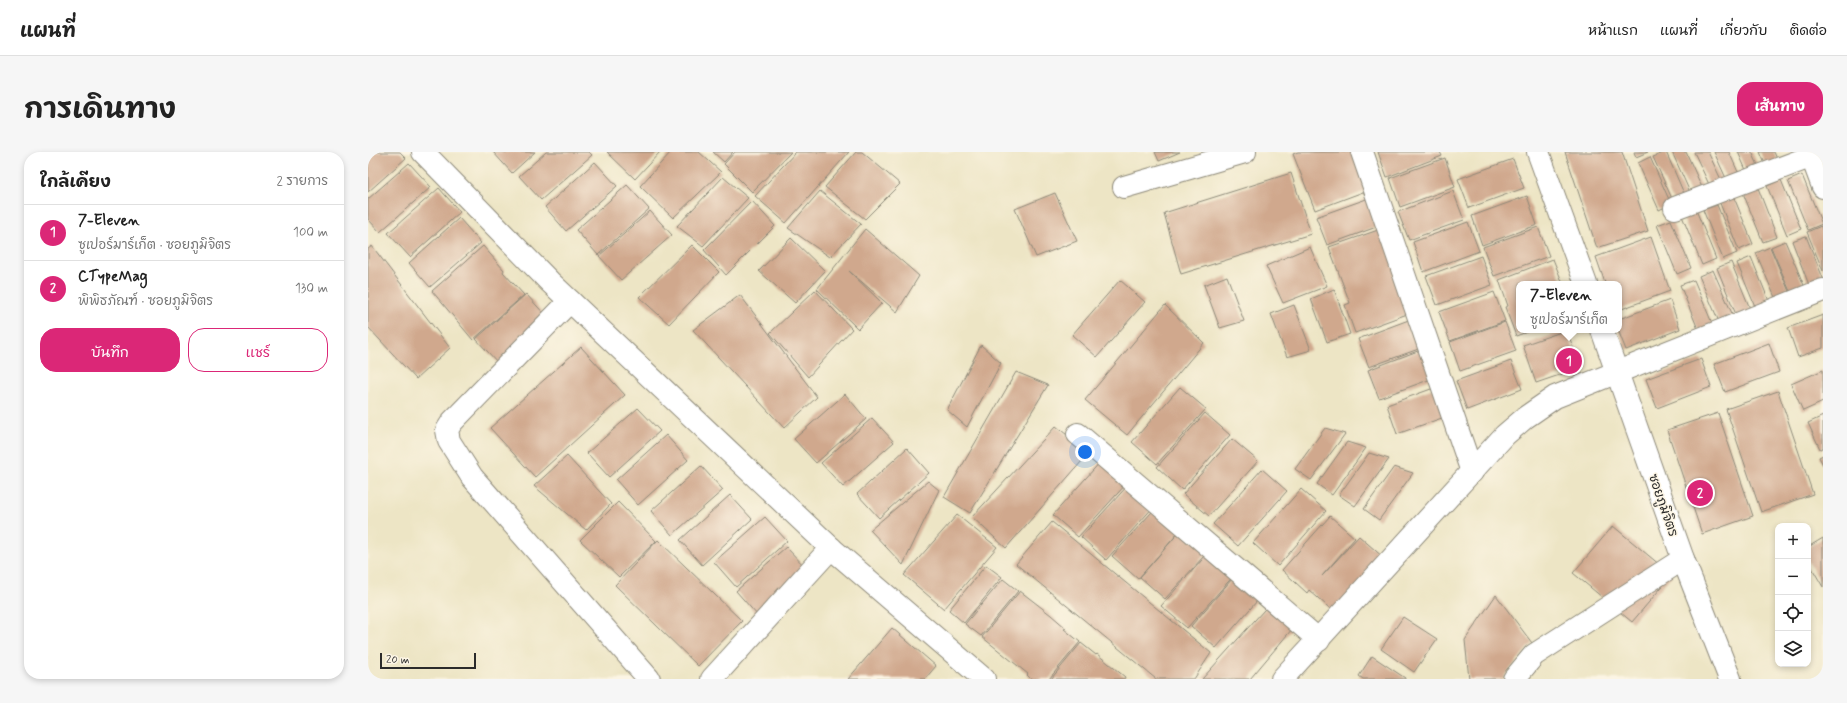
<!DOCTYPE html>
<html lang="th">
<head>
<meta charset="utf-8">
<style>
	:root { --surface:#fff; --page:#f6f6f6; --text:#222; --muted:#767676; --line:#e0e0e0; --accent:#db2777 }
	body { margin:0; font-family:Mynerve,"Playpen Sans Thai",sans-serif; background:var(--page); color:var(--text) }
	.controls { position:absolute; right:12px; bottom:12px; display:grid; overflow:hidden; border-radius:8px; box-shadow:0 2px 6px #0003 }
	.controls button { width:36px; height:36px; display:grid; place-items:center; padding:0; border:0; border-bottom:1px solid var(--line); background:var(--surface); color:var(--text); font:20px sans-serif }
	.scale { position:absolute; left:12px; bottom:10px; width:96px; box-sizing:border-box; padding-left:4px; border:2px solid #2b2b2b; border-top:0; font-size:11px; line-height:14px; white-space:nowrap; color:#2b2b2b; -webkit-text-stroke:3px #fcf5e5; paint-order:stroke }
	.you { position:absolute; left:717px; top:300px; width:14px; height:14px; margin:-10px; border:3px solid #fff; border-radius:50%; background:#1a73e8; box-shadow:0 0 0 6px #1a73e833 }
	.badge { display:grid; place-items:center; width:26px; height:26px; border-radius:50%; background:var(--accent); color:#fff; font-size:13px; font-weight:700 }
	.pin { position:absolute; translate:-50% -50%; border:2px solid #fff; box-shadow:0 1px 4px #0006 }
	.popup { position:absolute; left:1148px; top:129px; width:106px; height:52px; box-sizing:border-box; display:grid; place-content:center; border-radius:8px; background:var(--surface); filter:drop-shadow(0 1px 3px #0005); font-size:13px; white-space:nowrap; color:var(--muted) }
	.popup b { font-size:15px; color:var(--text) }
	.popup::after { content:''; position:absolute; left:50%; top:100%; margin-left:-8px; border:8px solid transparent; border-top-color:var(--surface) }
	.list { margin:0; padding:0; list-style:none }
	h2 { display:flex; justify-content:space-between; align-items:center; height:52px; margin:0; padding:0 16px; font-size:17px }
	h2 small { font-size:13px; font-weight:400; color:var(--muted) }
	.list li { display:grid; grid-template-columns:26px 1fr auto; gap:12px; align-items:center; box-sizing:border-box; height:56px; padding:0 16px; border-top:1px solid var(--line) }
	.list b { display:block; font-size:15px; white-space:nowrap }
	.list p { margin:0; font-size:13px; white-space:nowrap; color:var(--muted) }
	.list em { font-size:13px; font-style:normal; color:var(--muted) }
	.actions { display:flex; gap:8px; padding:12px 16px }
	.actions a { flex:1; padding:9px 0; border:1px solid var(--accent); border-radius:16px; text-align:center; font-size:14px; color:var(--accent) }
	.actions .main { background:var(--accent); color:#fff }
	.icon { flex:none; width:22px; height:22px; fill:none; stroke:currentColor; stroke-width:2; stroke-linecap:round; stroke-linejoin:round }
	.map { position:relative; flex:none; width:1455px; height:527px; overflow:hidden; border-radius:16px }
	header { display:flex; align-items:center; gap:24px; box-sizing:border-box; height:56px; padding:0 20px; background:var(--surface); border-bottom:1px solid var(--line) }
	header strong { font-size:19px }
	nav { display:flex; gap:22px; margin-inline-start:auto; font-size:14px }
	.intro { display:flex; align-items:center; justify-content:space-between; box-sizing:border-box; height:96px; padding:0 24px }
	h1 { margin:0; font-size:28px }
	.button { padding:10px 18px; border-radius:16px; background:var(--accent); color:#fff; font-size:14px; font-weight:700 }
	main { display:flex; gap:24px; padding:0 24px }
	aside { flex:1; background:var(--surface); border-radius:16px; box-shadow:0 2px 6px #0003 }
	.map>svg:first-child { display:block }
	.building { fill:#d0a88d }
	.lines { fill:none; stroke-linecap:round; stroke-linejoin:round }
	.street-casing { stroke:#8c8878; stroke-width:24 }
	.street { stroke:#fff; stroke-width:22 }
	.labels { text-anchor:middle; stroke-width:3; stroke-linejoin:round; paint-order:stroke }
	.street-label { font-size:13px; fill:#2b2b2b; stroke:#fcf5e5 }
</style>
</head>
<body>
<header>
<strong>แผนที่</strong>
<nav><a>หน้าแรก</a><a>แผนที่</a><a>เกี่ยวกับ</a><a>ติดต่อ</a></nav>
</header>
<div class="intro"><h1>การเดินทาง</h1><a class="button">เส้นทาง</a></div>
<main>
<aside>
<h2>ใกล้เคียง<small>2 รายการ</small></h2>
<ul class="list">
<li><span class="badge">1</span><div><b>7-Eleven</b><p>ซูเปอร์มาร์เก็ต · ซอยภูมิจิตร</p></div><em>100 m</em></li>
<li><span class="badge">2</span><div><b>CTypeMag</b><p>พิพิธภัณฑ์ · ซอยภูมิจิตร</p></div><em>130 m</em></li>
</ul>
<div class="actions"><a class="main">บันทึก</a><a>แชร์</a></div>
</aside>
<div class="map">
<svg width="1455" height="527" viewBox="0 0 1455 527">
	<rect width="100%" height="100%" fill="#fcf5e5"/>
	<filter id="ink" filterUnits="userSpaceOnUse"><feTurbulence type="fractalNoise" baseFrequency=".025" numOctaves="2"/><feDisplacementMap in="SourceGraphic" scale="8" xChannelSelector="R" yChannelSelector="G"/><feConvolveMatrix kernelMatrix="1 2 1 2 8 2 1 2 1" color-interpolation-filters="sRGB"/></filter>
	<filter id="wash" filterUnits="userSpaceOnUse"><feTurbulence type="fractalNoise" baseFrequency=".012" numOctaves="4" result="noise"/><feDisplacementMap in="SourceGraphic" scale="16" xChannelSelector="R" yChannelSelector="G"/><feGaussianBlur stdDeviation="0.9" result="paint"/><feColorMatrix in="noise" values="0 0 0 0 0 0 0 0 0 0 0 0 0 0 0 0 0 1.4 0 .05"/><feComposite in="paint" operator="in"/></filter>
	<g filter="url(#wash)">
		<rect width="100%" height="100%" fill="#ede5c5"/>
		<g id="blocks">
			<g class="building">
				<path d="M0 0H32L38 6 0 40Z"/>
				<path d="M125 0H167L144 21Z"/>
				<path d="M178 0H221L224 3 173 48 151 24Z"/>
				<path d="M239 0H292L267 27Z"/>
				<path d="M303 0H331L353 20 305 66 272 34Z"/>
				<path d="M345 0H365L356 10Z"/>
				<path d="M367 0H423L384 40 356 12Z"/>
				<path d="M428 0H481L418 71 387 44Z"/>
				<path d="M488 0H494L532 32 497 67 457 35Z"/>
				<path d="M787 0H812L791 9Z"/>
				<path d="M930 0H987L1003 37 947 58 925 2Z"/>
				<path d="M1010 0H1072L1074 4 1019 25Z"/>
				<path d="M1197 0H1254L1280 79 1229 96Z"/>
				<path d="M1266 0H1280L1268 5Z"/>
				<path d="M1298 0 1318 46 1306 51 1285 5Z"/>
				<path d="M1304 0H1318L1337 42 1325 47Z"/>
				<path d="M1326 0H1340L1357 36 1345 41Z"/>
				<path d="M1346 0H1361L1374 29 1362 35Z"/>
				<path d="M1370 0H1384L1394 22 1382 27Z"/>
				<path d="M1392 0H1406L1413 16 1401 21Z"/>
				<path d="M1282 5 1303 52 1291 58 1270 11Z"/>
				<path d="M1077 6 1087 35 1032 55 1022 26Z"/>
				<path d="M1145 7 1156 36 1101 56 1090 27Z"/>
				<path d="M227 10 249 34 198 79 177 55Z"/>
				<path d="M41 11 63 35 12 80 0 67V47Z"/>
				<path d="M923 21 943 82 813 122 796 61Z"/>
				<path d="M1434 23 1454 72 1440 78 1420 29Z"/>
				<path d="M355 25 380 46 335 94 309 74Z"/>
				<path d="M1413 28 1433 77 1419 83 1399 34Z"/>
				<path d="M259 33 281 57 230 103 208 78Z"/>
				<path d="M71 36 92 60 42 105 20 81Z"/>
				<path d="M1390 36 1409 85 1395 90 1375 41Z"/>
				<path d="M452 39 493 72 462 105 420 76Z"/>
				<path d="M1085 39 1096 68 1041 88 1030 60Z"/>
				<path d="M687 41 709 89 668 105 647 57Z"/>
				<path d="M1365 43 1385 92 1371 98 1351 49Z"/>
				<path d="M1159 44 1169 73 1114 93 1104 64Z"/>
				<path d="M1004 45 1014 73 959 93 948 65Z"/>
				<path d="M384 49 407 74 358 123 336 98Z"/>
				<path d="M1349 53 1369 101 1355 107 1335 58Z"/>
				<path d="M1328 58 1348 107 1334 113 1314 64Z"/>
				<path d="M282 59 304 83 253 128 231 104Z"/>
				<path d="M91 66 113 91 62 135 41 111Z"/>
				<path d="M1303 68 1323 116 1309 122 1289 73Z"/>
				<path d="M1100 70 1111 99 1055 120 1045 90Z"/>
				<path d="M1453 74 1455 80V119L1439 80Z"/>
				<path d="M1170 75 1181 104 1126 124 1115 95Z"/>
				<path d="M1016 76 1042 161 987 181 977 153 982 151 961 95Z"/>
				<path d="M497 77 551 124 529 160 481 119 514 151 490 177 449 137Z"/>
				<path d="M1438 84 1455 126V134L1443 138 1424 89Z"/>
				<path d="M1283 85 1302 139 1251 158V132H1234L1237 131 1228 105Z"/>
				<path d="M423 86 457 119 427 151 391 119Z"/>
				<path d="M1417 89 1438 138 1424 144 1403 95Z"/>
				<path d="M324 93 351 120 301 172 271 145Z"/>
				<path d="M4 94 82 196 48 227 0 175V97Z"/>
				<path d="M115 94 136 118 135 120 156 143 105 188 64 139Z"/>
				<path d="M942 95 959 134 915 151 898 114Z"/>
				<path d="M1402 95 1423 144 1409 150 1388 101Z"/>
				<path d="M1113 104 1124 133 1069 153 1058 124Z"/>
				<path d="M1383 105 1403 154 1389 159 1369 111Z"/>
				<path d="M1185 107 1195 132H1151V178H1164L1148 184 1137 155 1140 154 1131 128Z"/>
				<path d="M1363 110 1383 159 1369 165 1349 116Z"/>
				<path d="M1345 118 1366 166 1352 172 1331 124Z"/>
				<path d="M859 124 876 169 852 176 836 133Z"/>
				<path d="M752 128 777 150 729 205 704 183Z"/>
				<path d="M1326 128 1346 176 1332 182 1312 133Z"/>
				<path d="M966 137 982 182 959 190 943 147Z"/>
				<path d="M447 138 484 177 440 225 402 181Z"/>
				<path d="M1126 140 1137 169 1082 189 1071 160Z"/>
				<path d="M158 142 180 166 130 211 108 187Z"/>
				<path d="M372 143 449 245 416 276 325 178Z"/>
				<path d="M1302 148 1312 177 1258 198 1250 178 1251 167Z"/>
				<path d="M797 153 836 191 759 283 717 248Z"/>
				<path d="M926 153 943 198 919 205 903 162Z"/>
				<path d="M1455 163V196L1430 205 1420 176Z"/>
				<path d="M1046 166 1056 195 1001 215 990 187Z"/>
				<path d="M1137 170 1148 199 1092 219 1082 190Z"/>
				<path d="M1199 178 1212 216 1168 231 1155 193Z"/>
				<path d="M1401 191 1411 220 1357 240 1346 212Z"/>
				<path d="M613 193 633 211 599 275 579 258Z"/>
				<path d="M213 195 257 243 167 325 122 276Z"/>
				<path d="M1055 197 1066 226 1011 246 1000 218Z"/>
				<path d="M1333 207 1343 235 1289 256 1278 227Z"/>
				<path d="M1143 209 1154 237 1099 258 1088 229Z"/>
				<path d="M1455 218V250L1435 259 1423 232Z"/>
				<path d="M648 220 680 233 602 361 576 345Z"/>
				<path d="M1074 233 1085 262 1029 282 1019 253Z"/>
				<path d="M812 235 838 257 789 312 764 290Z"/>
				<path d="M1410 239 1445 342 1393 360 1358 257Z"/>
				<path d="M477 242 498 267 448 311 426 287Z"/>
				<path d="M270 256 292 279 241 325 219 301Z"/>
				<path d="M837 261 862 283 814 338 789 315Z"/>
				<path d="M1350 261 1385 364 1334 382 1299 278Z"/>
				<path d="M1455 264V296L1452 297 1440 271Z"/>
				<path d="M504 266 526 290 475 335 453 311Z"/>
				<path d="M688 274 721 301 638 396 604 365Z"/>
				<path d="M957 276 977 282 943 328 927 317Z"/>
				<path d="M298 283 320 308 270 353 248 328Z"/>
				<path d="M864 287 890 309 841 364 815 342Z"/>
				<path d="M979 290 998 296 964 343 949 332Z"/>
				<path d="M539 296 561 321 511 366 489 342Z"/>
				<path d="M1001 301 1021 307 987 354 971 343Z"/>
				<path d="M1455 303V313L1451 305Z"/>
				<path d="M199 304 243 352 218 378 166 334Z"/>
				<path d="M734 308 759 331 710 385 685 363Z"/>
				<path d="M333 314 355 338 304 383 283 359Z"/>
				<path d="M1026 315 1045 321 1011 368 996 357Z"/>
				<path d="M894 317 919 339 870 394 845 372Z"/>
				<path d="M560 329 571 338 535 413 502 378Z"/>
				<path d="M762 331 787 353 738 408 713 385Z"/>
				<path d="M933 337 958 359 910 414 885 391Z"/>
				<path d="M362 343 384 367 334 413 312 388Z"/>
				<path d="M250 350 288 389 251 425 212 388Z"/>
				<path d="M793 350 818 372 770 427 744 404Z"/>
				<path d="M589 363 629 395 576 457 536 423Z"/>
				<path d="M962 364 987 386 954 424 991 384 1016 406 967 461 941 438 939 441 914 418Z"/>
				<path d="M397 365 419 389 368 435 346 410Z"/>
				<path d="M684 370 843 501 826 527H788L648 412Z"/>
				<path d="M820 370 846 393 797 447 772 425Z"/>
				<path d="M1245 374 1304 423 1264 470 1205 421Z"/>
				<path d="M1455 386V435L1440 409V395Z"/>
				<path d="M290 388 374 469 330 514 247 433Z"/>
				<path d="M418 395 440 418 390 464 368 439Z"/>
				<path d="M842 399 868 421 819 476 793 454Z"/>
				<path d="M618 413 634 425 596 471 581 458Z"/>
				<path d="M871 419 896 441 848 496 823 474Z"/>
				<path d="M635 427 650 439 613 484 597 472Z"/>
				<path d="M652 439 683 463 698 476 696 477 712 490 681 527H663L659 523 660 522 614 485Z"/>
				<path d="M1128 443 1164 491 1134 527H1101L1097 488Z"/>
				<path d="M905 448 930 470 882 527H834Z"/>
				<path d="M1035 465 1069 487 1046 520 1013 497Z"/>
				<path d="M524 476 568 514 557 527H480Z"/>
				<path d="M713 491 728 503 729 502 757 525 756 527H683Z"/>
				<path d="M1004 504 1037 526V527H995L991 524Z"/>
			</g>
		</g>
	</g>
	<g filter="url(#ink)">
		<use href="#blocks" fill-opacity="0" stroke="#8c8878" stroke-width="1"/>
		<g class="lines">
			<defs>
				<g id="street">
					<path d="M55 0 182 130 463 396 616 527"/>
					<path d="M994 0 1104 320"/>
					<path d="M1170 0 1218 132"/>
					<path d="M1442 0 1455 35"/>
					<path d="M756 35 877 0"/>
					<path d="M1307 56 1455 0"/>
					<path d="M202 149 84 270 79 278 81 289 104 325 281 527"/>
					<path d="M1234 178 1315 407 1362 527"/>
					<path d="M710 282 951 488"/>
					<path d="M344 527 463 396"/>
					<path d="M914 527 1137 283 1158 265 1187 245 1455 138"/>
					<path d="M1146 527 1166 503 1315 407"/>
				</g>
			</defs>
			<use href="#street" class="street-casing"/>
			<use href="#street" class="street"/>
		</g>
	</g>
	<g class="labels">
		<g class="street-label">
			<text transform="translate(1296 353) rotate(71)" y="5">ซอยภูมิจิตร</text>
		</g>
	</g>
</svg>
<div class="controls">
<button>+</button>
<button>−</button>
<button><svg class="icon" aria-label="locate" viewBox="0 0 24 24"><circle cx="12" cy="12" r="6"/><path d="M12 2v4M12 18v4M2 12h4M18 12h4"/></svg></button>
<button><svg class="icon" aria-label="layers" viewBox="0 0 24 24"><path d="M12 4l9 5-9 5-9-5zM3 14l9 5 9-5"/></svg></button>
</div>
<div class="scale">20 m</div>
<div class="you"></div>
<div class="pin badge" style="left:1201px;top:209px">1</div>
<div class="popup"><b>7-Eleven</b>ซูเปอร์มาร์เก็ต</div>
<div class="pin badge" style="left:1332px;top:341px">2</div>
</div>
</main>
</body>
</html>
